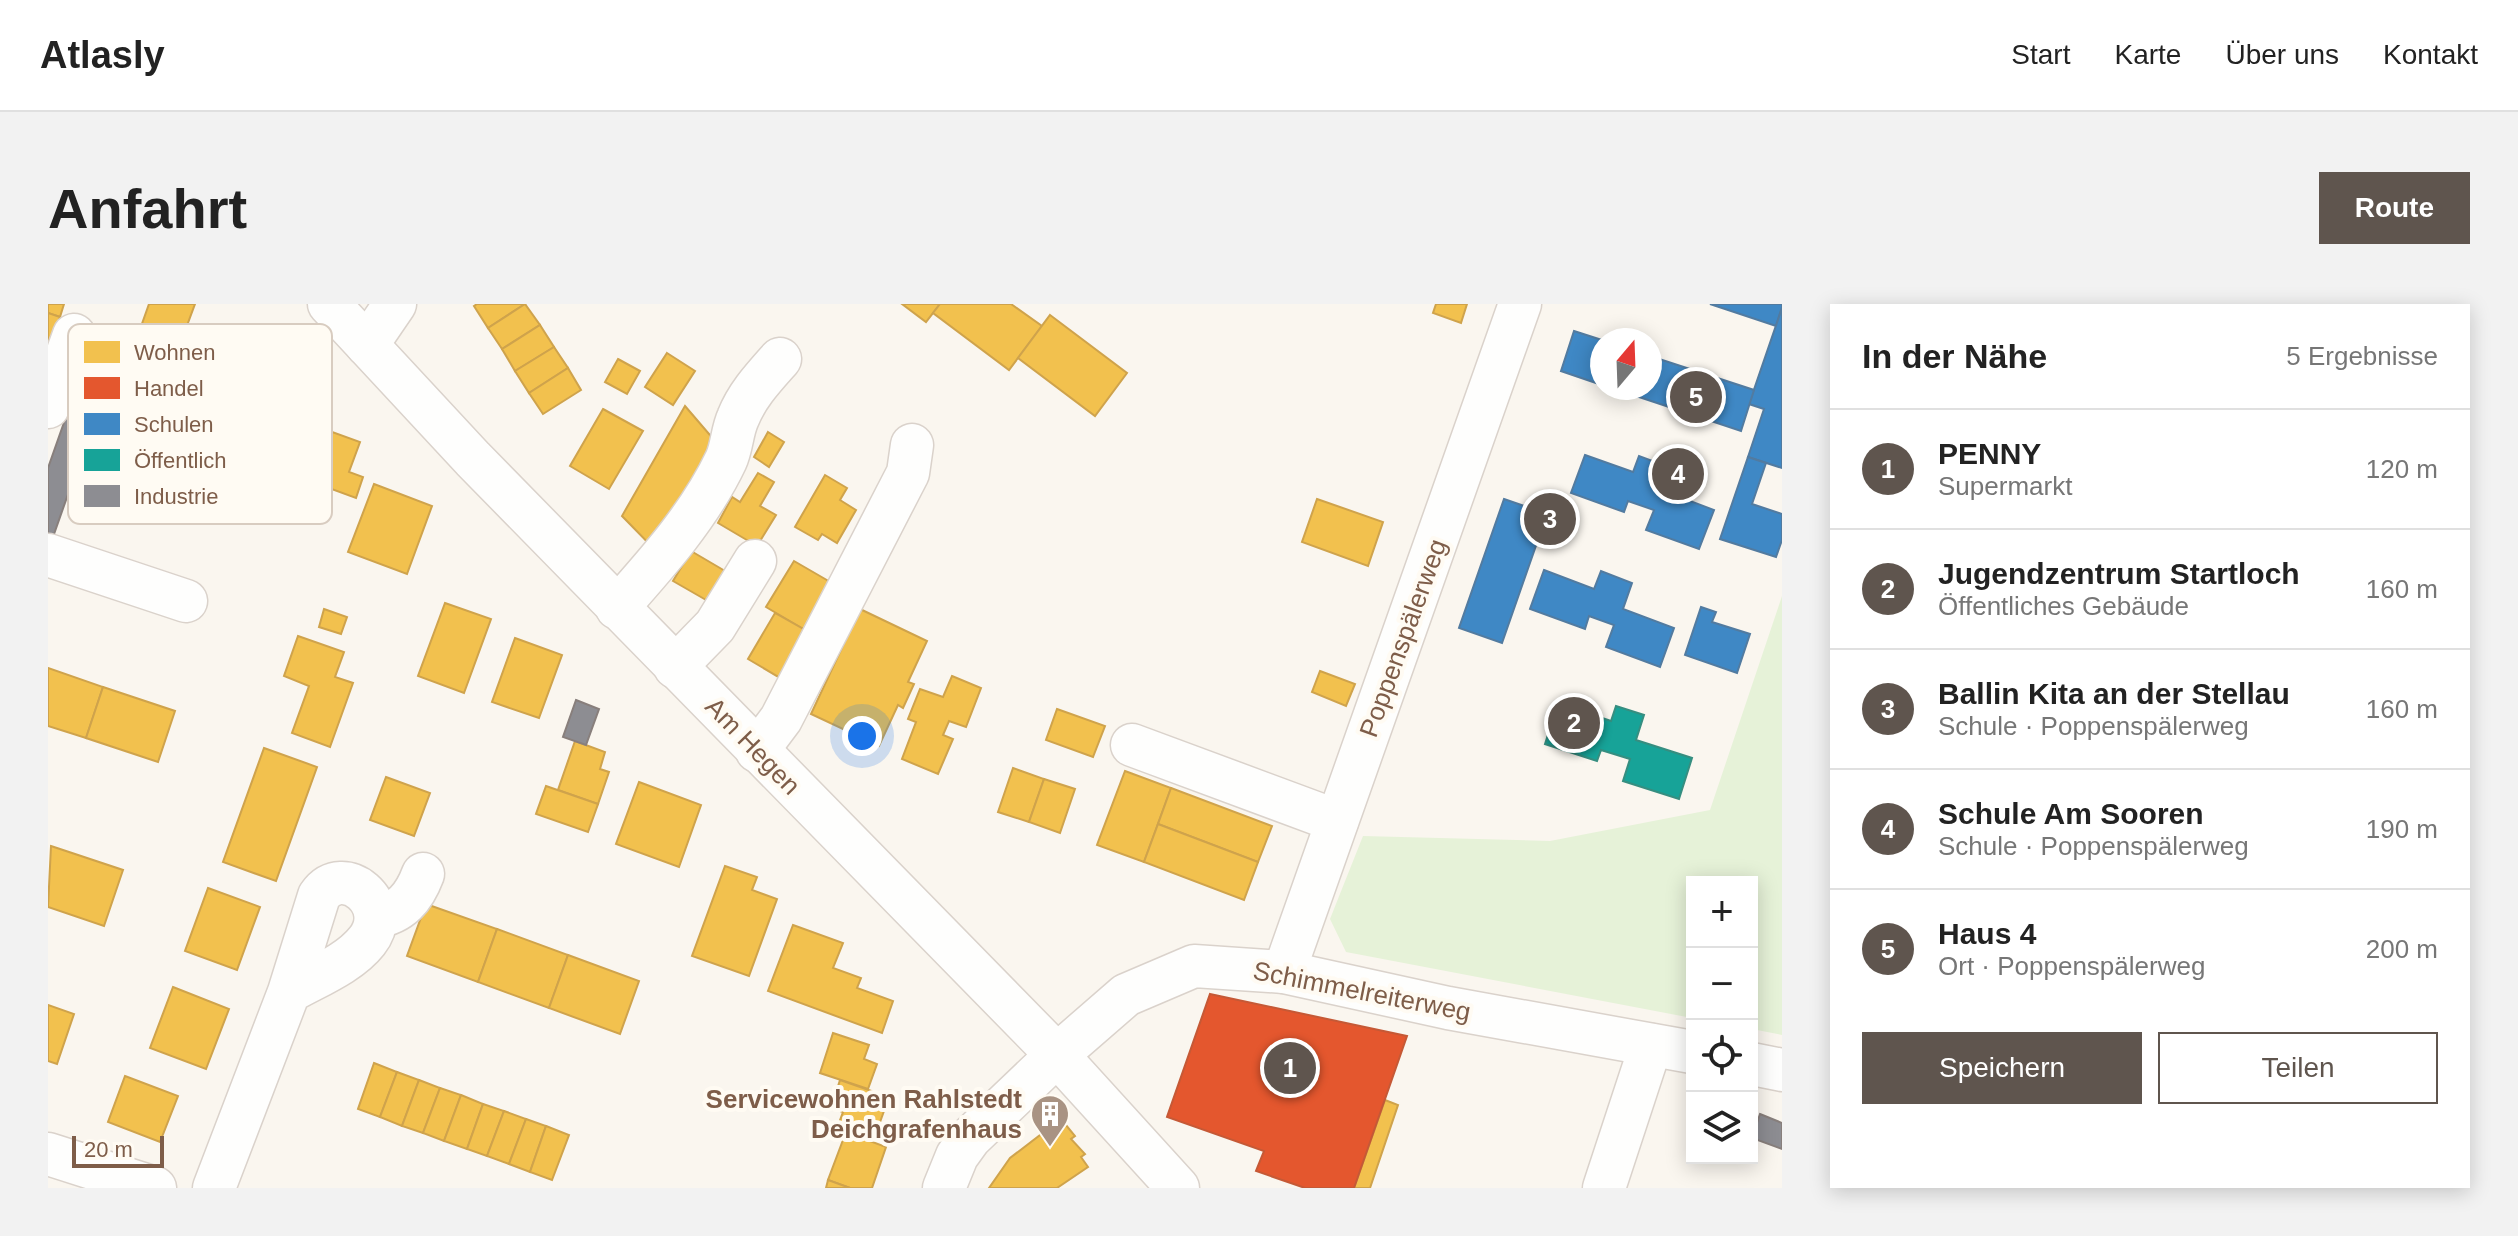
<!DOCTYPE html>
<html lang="de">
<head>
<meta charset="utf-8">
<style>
	:root { --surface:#fff; --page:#f2f2f2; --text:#222; --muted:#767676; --line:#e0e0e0; --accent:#5f554e }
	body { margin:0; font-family:Helvetica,sans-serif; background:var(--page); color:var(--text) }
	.controls { position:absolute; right:24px; bottom:24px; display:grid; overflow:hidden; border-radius:0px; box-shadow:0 4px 20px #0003 }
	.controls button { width:72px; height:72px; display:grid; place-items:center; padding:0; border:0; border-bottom:2px solid var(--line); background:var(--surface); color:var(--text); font:40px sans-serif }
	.compass { position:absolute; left:1542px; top:24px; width:72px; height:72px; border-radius:50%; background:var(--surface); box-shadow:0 4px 20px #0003; rotate:19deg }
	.scale { position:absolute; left:24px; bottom:20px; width:92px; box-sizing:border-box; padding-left:8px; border:4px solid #7e5d49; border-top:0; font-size:22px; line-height:28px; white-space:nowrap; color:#7e5d49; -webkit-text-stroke:6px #fffbf3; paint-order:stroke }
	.you { position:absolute; left:814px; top:432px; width:28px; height:28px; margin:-20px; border:6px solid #fff; border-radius:50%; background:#1a73e8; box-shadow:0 0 0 12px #1a73e833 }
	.badge { display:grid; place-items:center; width:52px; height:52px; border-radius:50%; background:var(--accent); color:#fff; font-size:26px; font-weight:700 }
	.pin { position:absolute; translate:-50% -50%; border:4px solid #fff; box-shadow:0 2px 8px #0006 }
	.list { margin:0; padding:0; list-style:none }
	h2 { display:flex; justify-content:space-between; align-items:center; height:104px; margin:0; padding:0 32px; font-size:34px }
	h2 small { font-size:26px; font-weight:400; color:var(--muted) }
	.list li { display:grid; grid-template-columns:52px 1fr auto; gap:24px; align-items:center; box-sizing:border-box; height:120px; padding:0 32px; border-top:2px solid var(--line) }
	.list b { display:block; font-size:30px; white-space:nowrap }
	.list p { margin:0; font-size:26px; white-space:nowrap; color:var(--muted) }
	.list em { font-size:26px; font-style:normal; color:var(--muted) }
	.actions { display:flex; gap:16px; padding:24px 32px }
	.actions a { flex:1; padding:18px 0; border:2px solid var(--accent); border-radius:0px; text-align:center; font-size:28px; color:var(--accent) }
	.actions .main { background:var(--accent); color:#fff }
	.icon { flex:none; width:44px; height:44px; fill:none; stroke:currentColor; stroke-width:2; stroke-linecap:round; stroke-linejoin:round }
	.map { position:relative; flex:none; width:1734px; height:884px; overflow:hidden; border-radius:0px }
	header { display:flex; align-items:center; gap:48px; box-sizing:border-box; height:112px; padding:0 40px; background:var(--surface); border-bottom:2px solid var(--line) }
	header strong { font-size:38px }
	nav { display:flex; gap:44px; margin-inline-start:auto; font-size:28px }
	.intro { display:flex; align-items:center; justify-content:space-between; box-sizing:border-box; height:192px; padding:0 48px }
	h1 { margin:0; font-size:56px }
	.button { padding:20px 36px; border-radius:0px; background:var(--accent); color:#fff; font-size:28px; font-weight:700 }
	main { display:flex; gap:48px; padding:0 48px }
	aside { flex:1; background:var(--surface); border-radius:0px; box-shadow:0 4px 20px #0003 }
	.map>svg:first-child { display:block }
	.green { fill:#e6f2d8 }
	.homes { fill:#f2c14e; stroke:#cfa34c; stroke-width:2 }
	.shops { fill:#e4572e; stroke:#c55936; stroke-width:2 }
	.schools { fill:#3f88c5; stroke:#527ba0; stroke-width:2 }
	.public { fill:#17a398; stroke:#368e80; stroke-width:2 }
	.industry { fill:#8d8d92; stroke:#887f7c; stroke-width:2 }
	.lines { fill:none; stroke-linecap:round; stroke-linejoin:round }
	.minor-casing { stroke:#dad2cb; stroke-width:45 }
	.minor { stroke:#fefefd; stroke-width:42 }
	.labels { text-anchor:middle; stroke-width:8; stroke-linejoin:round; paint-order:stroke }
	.street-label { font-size:26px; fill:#7e5d49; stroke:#fffbf3 }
	.poi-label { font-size:26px; font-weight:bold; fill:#7e5d49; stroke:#fffbf3; text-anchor:end }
	.key { fill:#fffbf3; stroke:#d8ccc0; stroke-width:2 }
	.key-label { font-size:22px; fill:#7e5d49 }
</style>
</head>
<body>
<header>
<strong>Atlasly</strong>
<nav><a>Start</a><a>Karte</a><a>Über uns</a><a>Kontakt</a></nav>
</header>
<div class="intro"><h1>Anfahrt</h1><a class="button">Route</a></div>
<main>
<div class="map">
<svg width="1734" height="884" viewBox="0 0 1734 884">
	<rect width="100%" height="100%" fill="#faf6ef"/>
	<path class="green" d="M1734 292V731L1704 725V578H1644V714L1298 648 1282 615 1315 532 1502 537 1662 506Z"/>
	<g class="homes">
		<path d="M0 0H16L12 13 0 9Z"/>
		<path d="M101 0H147L124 62 84 48Z"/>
		<path d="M429 0H477L440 24 426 2Z"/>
		<path d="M477 0 492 21 454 45 440 24Z"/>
		<path d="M854 0H892L878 18Z"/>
		<path d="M892 0H963L994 22 961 66 885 9Z"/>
		<path d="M1388 0H1419L1413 19 1385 9Z"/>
		<path d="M0 9 12 13 0 47Z"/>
		<path d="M1002 11 1079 69 1047 112 970 54Z"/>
		<path d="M492 21 506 43 467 67 454 45Z"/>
		<path d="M506 43 520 64 481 89 467 67Z"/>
		<path d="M619 49 647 67 625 101 597 83Z"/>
		<path d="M570 55 592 67 579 90 557 78Z"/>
		<path d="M520 64 533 86 495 110 481 89Z"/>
		<path d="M637 102 674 145 610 249 574 212Z"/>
		<path d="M555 105 595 127 561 185 522 162Z"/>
		<path d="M262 120 312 138 301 168 315 173 308 194 267 179 274 159 251 151Z"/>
		<path d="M720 128 736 138 721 163 706 153Z"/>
		<path d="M710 169 726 178 712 202 728 211 709 242 670 219 684 193 692 198Z"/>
		<path d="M777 171 799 184 792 196 808 206 789 239 774 230 770 236 747 223Z"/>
		<path d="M326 180 384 202 359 270 300 248Z"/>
		<path d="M1269 195 1335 218 1320 262 1254 238Z"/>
		<path d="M643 247 689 274 672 304 625 277Z"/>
		<path d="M746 257 784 279 757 326 718 303Z"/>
		<path d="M397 299 443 315 416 389 370 372Z"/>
		<path d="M276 305 299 313 293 330 271 323Z"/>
		<path d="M812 305 879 337 860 378 866 380 855 404 850 401 831 442 763 410Z"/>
		<path d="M727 309 766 331 739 378 700 355Z"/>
		<path d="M250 332 296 348 287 373 305 379 282 443 244 429 261 382 236 372Z"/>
		<path d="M467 334 514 351 491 414 444 398Z"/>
		<path d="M0 364 55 383 38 434 0 422Z"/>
		<path d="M1272 367 1307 380 1298 402 1264 388Z"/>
		<path d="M904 372 933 384 918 423 901 417 895 431 905 435 890 470 854 455 868 418 860 415 872 385 895 393Z"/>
		<path d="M55 383 127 407 110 458 38 434Z"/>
		<path d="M1009 405 1057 422 1045 453 998 436Z"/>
		<path d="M527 437 557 448 552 465 561 468 550 500 510 486Z"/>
		<path d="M216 444 269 463 228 577 175 558Z"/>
		<path d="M965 464 996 475 981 518 950 508Z"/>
		<path d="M1077 467 1123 484 1096 558 1049 541Z"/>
		<path d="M338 473 382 489 366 532 322 516Z"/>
		<path d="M996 475 1027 485 1012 529 981 518Z"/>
		<path d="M591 478 653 501 631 563 568 540Z"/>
		<path d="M498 482 550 500 540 528 488 510Z"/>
		<path d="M1123 484 1224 522 1210 558 1110 520Z"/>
		<path d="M1110 520 1210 558 1196 596 1096 558Z"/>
		<path d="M3 542 75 566 56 622 0 603Z"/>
		<path d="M677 562 709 573 704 586 729 595 701 672 644 652Z"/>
		<path d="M160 584 212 603 189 666 137 647Z"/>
		<path d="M378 600 449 625 430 678 359 652Z"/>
		<path d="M745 621 795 639 785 664 813 674 809 684 845 697 834 729 720 687Z"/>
		<path d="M449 625 520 651 501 704 430 678Z"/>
		<path d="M520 651 591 677 572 730 501 704Z"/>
		<path d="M125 683 181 705 158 765 102 744Z"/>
		<path d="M0 701 26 710 9 760 0 757Z"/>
		<path d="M785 729 821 741 816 755 829 760 820 785 772 769Z"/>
		<path d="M326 759 349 768 332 813 310 805Z"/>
		<path d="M349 768 371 776 354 822 332 813Z"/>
		<path d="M77 772 130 792 112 838 60 818Z"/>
		<path d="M371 776 392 784 375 829 354 822Z"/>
		<path d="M792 776 841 793 827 832 791 819 795 808 783 804Z"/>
		<path d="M392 784 413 791 396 837 375 829Z"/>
		<path d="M413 791 435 800 419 845 396 837Z"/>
		<path d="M1337 796 1350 801 1322 884H1306Z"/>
		<path d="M435 800 456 807 439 852 419 845Z"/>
		<path d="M456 807 478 815 461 860 439 852Z"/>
		<path d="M478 815 498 822 482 868 461 860Z"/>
		<path d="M1013 815 1027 832 1023 835 1037 850 1033 853 1040 863 1009 884H941L962 854Z"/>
		<path d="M498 822 521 831 504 876 482 868Z"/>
		<path d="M798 828 838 843 824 884H802L780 876Z"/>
		<path d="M780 876 802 884H778Z"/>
	</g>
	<path class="shops" d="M1162 690 1359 732 1306 884H1257L1208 867 1216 847 1119 813Z"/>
	<g class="schools">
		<path d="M1662 0H1734V3L1728 22Z"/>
		<path d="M1733 7H1734V164L1700 153 1716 105 1701 100Z"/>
		<path d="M1526 27 1554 36V81L1513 67Z"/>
		<path d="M1602 52 1706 86 1693 127 1564 84H1602Z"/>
		<path d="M1537 151 1585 168 1591 152 1621 163 1613 186 1666 206 1651 245 1598 226 1606 206 1580 197 1576 208 1523 189Z"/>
		<path d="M1700 153 1718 159 1704 200 1734 210V236L1728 253 1672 235Z"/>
		<path d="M1456 195 1499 210 1454 339 1411 324Z"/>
		<path d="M1496 266 1546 285 1553 267 1584 279 1575 305 1626 324 1612 363 1558 343 1566 321 1541 312 1537 325 1482 305Z"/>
		<path d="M1653 303 1668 308 1664 318 1702 330 1689 369 1637 351Z"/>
	</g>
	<path class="public" d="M1510 399 1563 417 1568 402 1596 411 1588 436 1644 454 1631 495 1575 477 1582 455 1553 446 1549 457 1497 440Z"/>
	<g class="industry">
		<path d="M44 39 70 48 5 233 0 231V164Z"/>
		<path d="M528 396 551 405 538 441 515 433Z"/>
		<path d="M1712 810 1734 819V845L1704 834Z"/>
	</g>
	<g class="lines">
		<defs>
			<g id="minor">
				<path d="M281 0 425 155 1009 751 1130 884"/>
				<path d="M319 41 347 0"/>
				<path d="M0 103 26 31"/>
				<path d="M0 251 138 297"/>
				<path d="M569 304C610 258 652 211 678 156 684 143 684 127 690 114 699 91 716 73 732 55"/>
				<path d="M627 363 667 322 707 257"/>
				<path d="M1084 441 1289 517"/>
				<path d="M709 447 733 415 860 169 864 141"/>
				<path d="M328 613C353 609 366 594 375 570"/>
				<path d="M1236 668 1472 0"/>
				<path d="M1704 760 1734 766"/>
				<path d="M0 850 107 884"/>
				<path d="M166 884 241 688 271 592C295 557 348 600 319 637 301 660 267 673 241 688"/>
				<path d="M896 884 909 852 922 834 1009 751 1078 691 1146 662 1236 668 1400 704 1644 748"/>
				<path d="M1556 884 1603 741"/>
			</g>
		</defs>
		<use href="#minor" class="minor-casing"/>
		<use href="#minor" class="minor"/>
	</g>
	<defs>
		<symbol id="building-pin" viewBox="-11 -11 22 30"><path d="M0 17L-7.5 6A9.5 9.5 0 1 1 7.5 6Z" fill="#a99383" stroke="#fffbf3"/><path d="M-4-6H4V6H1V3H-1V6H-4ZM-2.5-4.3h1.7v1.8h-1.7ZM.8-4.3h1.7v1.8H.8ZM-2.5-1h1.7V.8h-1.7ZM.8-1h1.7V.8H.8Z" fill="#fff"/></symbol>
	</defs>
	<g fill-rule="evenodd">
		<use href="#building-pin" x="980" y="788" width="44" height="60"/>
	</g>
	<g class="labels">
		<g class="street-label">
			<text transform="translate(1355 334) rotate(-70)" y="9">Poppenspälerweg</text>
			<text transform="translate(705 442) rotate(46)" y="9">Am Hegen</text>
			<text transform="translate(1314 687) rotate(11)" y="9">Schimmelreiterweg</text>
		</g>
		<g class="poi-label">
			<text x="974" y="804">Servicewohnen Rahlstedt<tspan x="974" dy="30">Deichgrafenhaus</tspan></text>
		</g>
	</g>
	<rect x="20" y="20" width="264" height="200" rx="12" class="key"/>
	<rect x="36" y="37" width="36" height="22" fill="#f2c14e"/>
	<rect x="36" y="73" width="36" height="22" fill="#e4572e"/>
	<rect x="36" y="109" width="36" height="22" fill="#3f88c5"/>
	<rect x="36" y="145" width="36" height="22" fill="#17a398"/>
	<rect x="36" y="181" width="36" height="22" fill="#8d8d92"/>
	<g class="key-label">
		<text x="86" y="56">Wohnen</text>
		<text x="86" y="92">Handel</text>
		<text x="86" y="128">Schulen</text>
		<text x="86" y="164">Öffentlich</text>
		<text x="86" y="200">Industrie</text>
	</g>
</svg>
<div class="controls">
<button>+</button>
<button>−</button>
<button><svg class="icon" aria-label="locate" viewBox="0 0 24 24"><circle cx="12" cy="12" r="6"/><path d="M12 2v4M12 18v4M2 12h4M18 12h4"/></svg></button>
<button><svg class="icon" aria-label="layers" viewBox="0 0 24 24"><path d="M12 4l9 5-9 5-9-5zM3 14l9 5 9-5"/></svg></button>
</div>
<svg class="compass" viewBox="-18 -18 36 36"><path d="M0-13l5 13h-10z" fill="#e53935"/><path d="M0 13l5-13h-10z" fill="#767676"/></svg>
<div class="scale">20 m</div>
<div class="you"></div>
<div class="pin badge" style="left:1242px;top:764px">1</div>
<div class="pin badge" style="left:1526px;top:419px">2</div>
<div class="pin badge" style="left:1502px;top:215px">3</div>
<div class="pin badge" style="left:1630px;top:170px">4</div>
<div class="pin badge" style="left:1648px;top:93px">5</div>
</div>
<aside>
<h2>In der Nähe<small>5 Ergebnisse</small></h2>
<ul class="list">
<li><span class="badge">1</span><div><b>PENNY</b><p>Supermarkt</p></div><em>120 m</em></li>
<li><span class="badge">2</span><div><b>Jugendzentrum Startloch</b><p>Öffentliches Gebäude</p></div><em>160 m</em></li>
<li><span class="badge">3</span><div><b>Ballin Kita an der Stellau</b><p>Schule · Poppenspälerweg</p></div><em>160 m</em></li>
<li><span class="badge">4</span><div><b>Schule Am Sooren</b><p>Schule · Poppenspälerweg</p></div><em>190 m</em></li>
<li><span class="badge">5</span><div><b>Haus 4</b><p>Ort · Poppenspälerweg</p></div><em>200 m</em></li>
</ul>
<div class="actions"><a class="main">Speichern</a><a>Teilen</a></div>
</aside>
</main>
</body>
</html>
